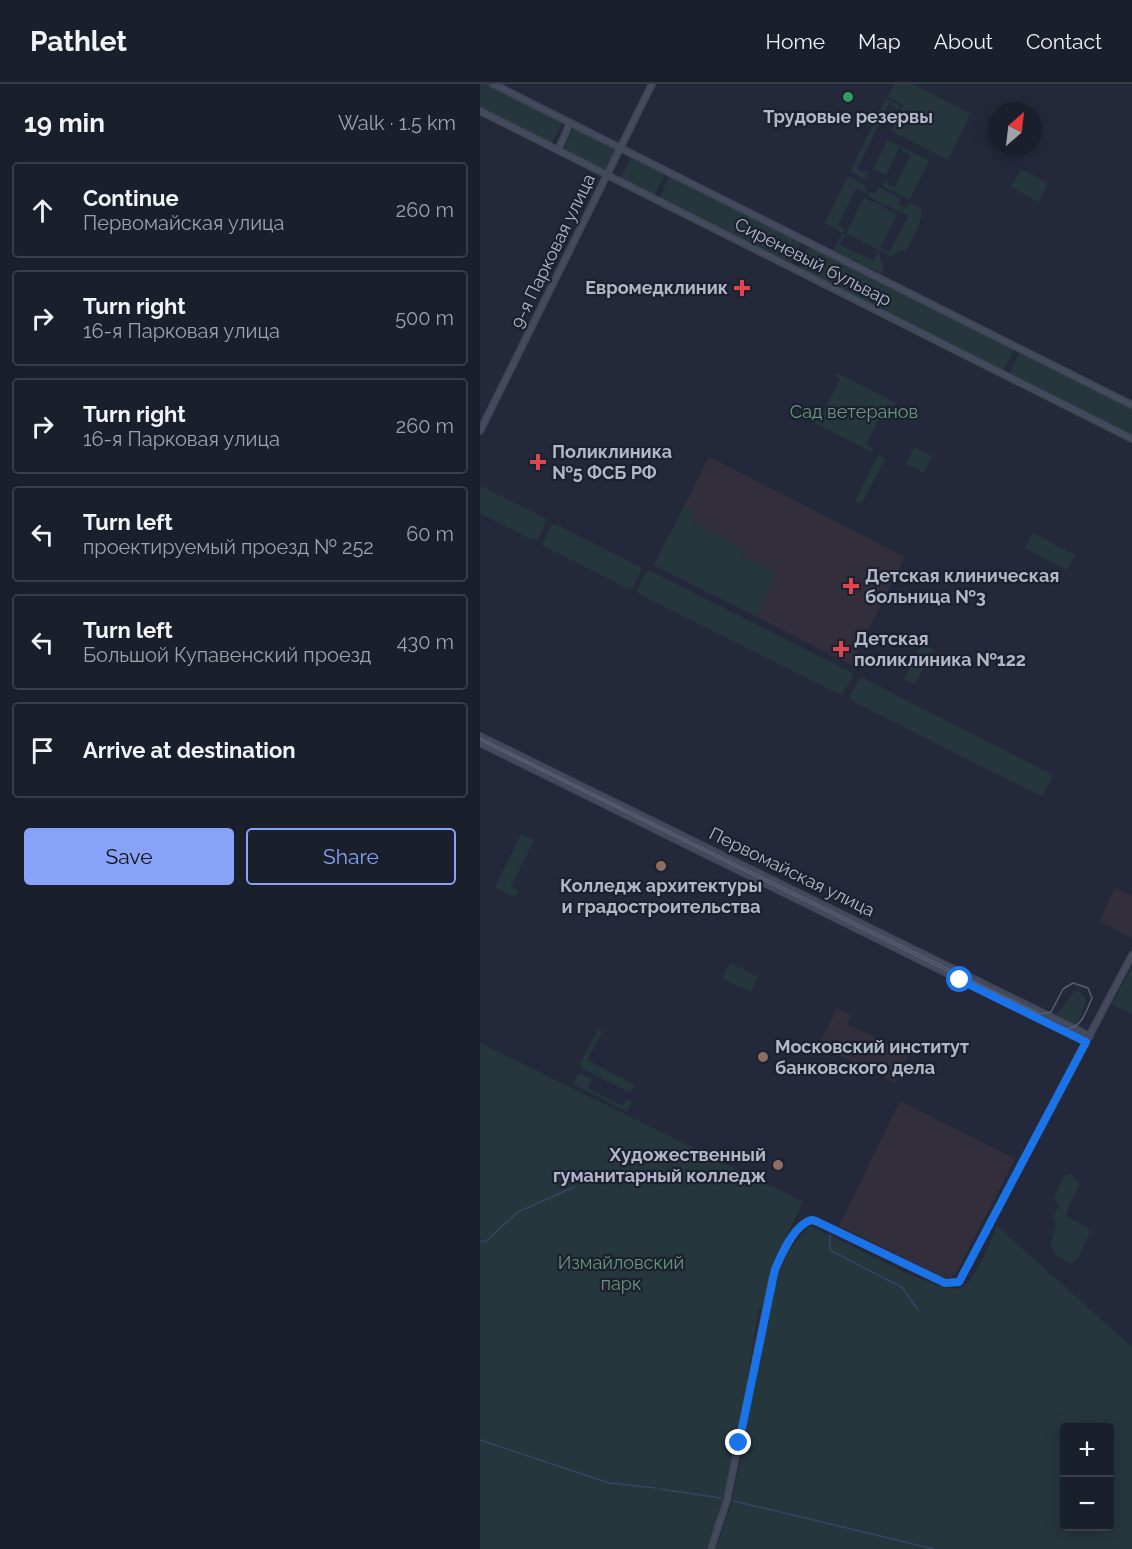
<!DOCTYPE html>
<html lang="en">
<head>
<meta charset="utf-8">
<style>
	:root { --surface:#1a1f2c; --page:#272c38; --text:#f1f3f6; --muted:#9fa2a9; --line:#383d48; --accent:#87a2f6 }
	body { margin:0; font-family:Raleway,sans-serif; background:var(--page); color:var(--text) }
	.controls { position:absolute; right:18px; bottom:18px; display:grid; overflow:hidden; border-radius:6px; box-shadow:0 3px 15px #0003 }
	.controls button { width:54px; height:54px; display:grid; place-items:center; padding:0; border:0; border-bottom:2px solid var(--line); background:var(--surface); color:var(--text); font:30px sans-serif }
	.compass { position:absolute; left:508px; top:18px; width:54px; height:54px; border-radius:50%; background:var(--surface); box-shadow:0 3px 15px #0003; rotate:28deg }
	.stop { position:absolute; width:18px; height:18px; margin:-14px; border:4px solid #1a73e8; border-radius:50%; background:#fff }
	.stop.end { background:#1a73e8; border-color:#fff; box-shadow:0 2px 6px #0008 }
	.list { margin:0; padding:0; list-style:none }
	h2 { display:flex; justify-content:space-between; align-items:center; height:78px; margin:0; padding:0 24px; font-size:26px }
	h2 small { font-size:20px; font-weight:400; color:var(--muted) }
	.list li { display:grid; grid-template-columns:39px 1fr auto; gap:18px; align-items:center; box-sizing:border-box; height:96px; margin:0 12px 12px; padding:0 12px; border:2px solid var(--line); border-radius:6px }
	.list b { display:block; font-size:22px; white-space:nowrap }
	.list p { margin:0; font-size:20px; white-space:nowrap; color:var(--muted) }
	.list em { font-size:20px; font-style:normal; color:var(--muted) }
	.actions { display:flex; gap:12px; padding:18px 24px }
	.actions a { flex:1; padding:14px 0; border:2px solid var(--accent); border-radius:6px; text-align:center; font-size:21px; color:var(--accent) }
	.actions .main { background:var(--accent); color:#111 }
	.icon { flex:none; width:33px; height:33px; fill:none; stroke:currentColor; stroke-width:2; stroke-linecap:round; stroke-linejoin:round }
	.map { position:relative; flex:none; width:652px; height:1465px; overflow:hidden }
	header { display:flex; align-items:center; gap:36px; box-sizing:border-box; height:84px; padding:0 30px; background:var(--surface); border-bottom:2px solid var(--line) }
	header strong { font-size:28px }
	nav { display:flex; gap:33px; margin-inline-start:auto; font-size:21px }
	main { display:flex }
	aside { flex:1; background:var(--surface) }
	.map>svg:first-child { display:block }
	.medical { fill:#322e3c }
	.green { fill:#25363c; fill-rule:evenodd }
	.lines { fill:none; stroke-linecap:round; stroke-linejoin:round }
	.stream { stroke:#384464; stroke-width:1.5 }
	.secondary-casing { stroke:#404554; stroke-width:8 }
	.secondary { stroke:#444a5e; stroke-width:5 }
	.tram { stroke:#585f72; stroke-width:1.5 }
	.route { stroke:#1a73e8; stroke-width:8 }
	.leisure-dot { fill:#2e9e5b; stroke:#1c2130; stroke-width:2 }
	.health-dot { fill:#e0444e; stroke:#1c2130; stroke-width:2 }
	.education-dot { fill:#8d6e63; stroke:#1c2130; stroke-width:2 }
	.labels { text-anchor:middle; stroke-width:4.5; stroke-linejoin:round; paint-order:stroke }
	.poi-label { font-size:18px; font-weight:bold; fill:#b2b7c7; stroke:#1c2130; text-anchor:start }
	.street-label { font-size:18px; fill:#b2b7c7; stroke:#1c2130 }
	.park-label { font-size:18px; fill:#69977a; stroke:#1c2130 }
</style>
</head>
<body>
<header>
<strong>Pathlet</strong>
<nav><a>Home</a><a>Map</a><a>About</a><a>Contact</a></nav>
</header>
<main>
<aside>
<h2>19 min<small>Walk · 1.5 km</small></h2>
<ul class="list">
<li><svg class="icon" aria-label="ahead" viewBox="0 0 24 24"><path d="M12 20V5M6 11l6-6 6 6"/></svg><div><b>Continue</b><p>Первомайская улица</p></div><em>260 m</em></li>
<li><svg class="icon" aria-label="right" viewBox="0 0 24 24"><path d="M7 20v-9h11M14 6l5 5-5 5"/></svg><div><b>Turn right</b><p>16-я Парковая улица</p></div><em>500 m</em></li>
<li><svg class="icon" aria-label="right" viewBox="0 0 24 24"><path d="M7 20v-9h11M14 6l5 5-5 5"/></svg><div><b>Turn right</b><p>16-я Парковая улица</p></div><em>260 m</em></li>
<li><svg class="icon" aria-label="left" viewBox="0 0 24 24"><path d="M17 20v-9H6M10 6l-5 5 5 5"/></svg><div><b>Turn left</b><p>проектируемый проезд № 252</p></div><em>60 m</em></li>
<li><svg class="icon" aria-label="left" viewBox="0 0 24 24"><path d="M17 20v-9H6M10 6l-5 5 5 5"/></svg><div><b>Turn left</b><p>Большой Купавенский проезд</p></div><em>430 m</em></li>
<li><svg class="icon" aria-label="arrive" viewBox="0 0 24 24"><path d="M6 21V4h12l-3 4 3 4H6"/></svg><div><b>Arrive at destination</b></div></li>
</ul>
<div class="actions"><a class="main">Save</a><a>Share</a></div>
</aside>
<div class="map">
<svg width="652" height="1465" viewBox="0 0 652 1465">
	<rect width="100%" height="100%" fill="#23293b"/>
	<g class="medical">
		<path d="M229 373 425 473 371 581 174 481Z"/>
		<path d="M635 804 652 812V854L619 837Z"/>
		<path d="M357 924 371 931 367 940 429 970 415 999 339 961Z"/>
		<path d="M420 1017 535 1075 477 1187 471 1194 460 1192 359 1142Z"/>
	</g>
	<g class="green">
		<path d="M0 0H7L83 38 71 60 0 24Z"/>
		<path d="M414 0H433L490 30 468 76 411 47 424 21 408 13Z"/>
		<path d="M406 15 420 22 418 27 416 23 409 20 377 85 384 89 386 86 389 87 385 95 370 88Z"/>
		<path d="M94 43 133 63 134 68 126 84 121 85 87 68 85 62Z"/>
		<path d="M407 56 420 62 406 91 393 85Z"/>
		<path d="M422 63 449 77 429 116 403 102 407 95 409 96 407 100 414 104 431 71 421 67Z"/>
		<path d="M151 73 185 90 174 112 140 95Z"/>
		<path d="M541 85 568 99 559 118 531 103Z"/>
		<path d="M190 92 321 158 312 179 179 114Z"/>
		<path d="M368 92 385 101 387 111 377 104 358 141 365 145 363 149 345 139Z"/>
		<path d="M399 103 421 115 419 120 424 123 419 128 412 124 414 119 411 124 389 113V107L395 110Z"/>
		<path d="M384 113 417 130 399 166 366 150Z"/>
		<path d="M430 119 442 125 440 139 427 166 419 167 412 173 400 167 404 160 403 165 409 168 429 131 420 129Z"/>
		<path d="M362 150 368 153H364L360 161 393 177 397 170 394 166 399 169 404 185 402 190 353 166Z"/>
		<path d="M331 163 534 265 523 288 319 185 328 164Z"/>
		<path d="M539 268 652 324V353L529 291Z"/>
		<path d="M356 289 416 319 414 323 407 320 386 360 393 364 392 368 328 335 329 332 339 337 360 295 355 292Z"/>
		<path d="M434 363 452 372 444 389 426 380Z"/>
		<path d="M398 371 405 375 381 420 375 417Z"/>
		<path d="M0 402 65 434 66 438 58 455 52 456 0 429Z"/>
		<path d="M205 421 216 427 212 437 266 466 262 474 296 488 276 533 174 481Z"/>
		<path d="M75 440 160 483 161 487 153 504 149 505 62 461 71 441Z"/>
		<path d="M553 449 595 471 587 486 545 464Z"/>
		<path d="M170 487 372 589 373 593 361 611 159 510 157 506 166 488Z"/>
		<path d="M442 559 453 565 435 600 424 595Z"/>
		<path d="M381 593 571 690 572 694 563 711H559L370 616 369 613Z"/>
		<path d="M41 750 54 756 31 802 39 807 36 813 15 803Z"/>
		<path d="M250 879 278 893 271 908 242 894Z"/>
		<path d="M652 883V930L632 920Z"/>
		<path d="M594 907 600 908 607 916 598 938 593 941 577 931Z"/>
		<path d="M118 945 123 947 107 976 155 1001 150 1009 102 984 100 980Z"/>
		<path d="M0 959 323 1118 291 1184 282 1223H279L255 1368 237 1436 226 1465H0Z"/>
		<path d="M99 989 112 995 108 1004 143 1022 147 1015 152 1018 147 1028 93 1000Z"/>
		<path d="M590 1090 599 1097C599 1110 586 1118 587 1133L607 1143 610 1148 598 1175 591 1179 577 1172 570 1161 576 1143 573 1133 579 1122 574 1113 585 1091Z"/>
		<path d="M329 1142C356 1150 465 1218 484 1202 501 1186 508 1162 517 1142L652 1263V1465H236L252 1418 295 1198 310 1165ZM584 1344H630V1442H584Z"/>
	</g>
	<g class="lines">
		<g class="stream">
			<path d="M350 1151V1166L423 1204 438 1226"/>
			<path d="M0 1157 5 1158 38 1128 94 1103"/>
			<path d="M0 1356 129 1399 176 1404"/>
			<path d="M180 1405 241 1414"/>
			<path d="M254 1417 282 1424"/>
			<path d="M284 1424 454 1465"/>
		</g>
		<defs>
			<g id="secondary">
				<path d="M13 0 652 321"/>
				<path d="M0 27 652 355"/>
				<path d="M78 66 90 39"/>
				<path d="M0 347 172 0"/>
				<path d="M0 652 610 952"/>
				<path d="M0 659 606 958"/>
				<path d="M231 1465 247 1416 291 1200C295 1184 314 1137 333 1136L465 1199 479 1198 652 871"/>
			</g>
		</defs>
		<use href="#secondary" class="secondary-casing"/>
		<use href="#secondary" class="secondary"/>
		<path class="tram" d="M0 654 560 930 571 928 583 905 593 899 608 904 612 914C606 927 602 945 585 945L0 656"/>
	</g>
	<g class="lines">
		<path class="route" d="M259 1359 295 1185C302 1170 313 1142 331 1136L336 1137 465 1199 479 1198 606 958 480 896"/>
	</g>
	<circle class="leisure-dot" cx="368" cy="13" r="6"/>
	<g class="health-dot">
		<path d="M259 195h6v6h6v6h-6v6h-6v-6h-6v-6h6z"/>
		<path d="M55 369h6v6h6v6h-6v6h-6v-6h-6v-6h6z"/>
		<path d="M368 493h6v6h6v6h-6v6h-6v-6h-6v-6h6z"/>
		<path d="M358 556h6v6h6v6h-6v6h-6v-6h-6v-6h6z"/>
	</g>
	<g class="education-dot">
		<circle cx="181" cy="782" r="6"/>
		<circle cx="283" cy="973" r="6"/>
		<circle cx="298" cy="1081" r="6"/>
	</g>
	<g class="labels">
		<g class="poi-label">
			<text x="368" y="39" text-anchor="middle">Трудовые резервы</text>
			<text x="248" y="210" text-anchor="end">Евромедклиник</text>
			<text x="72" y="374">Поликлиника<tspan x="72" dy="21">№5 ФСБ РФ</tspan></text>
			<text x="385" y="498">Детская клиническая<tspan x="385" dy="21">больница №3</tspan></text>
			<text x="374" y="561">Детская<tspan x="374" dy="21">поликлиника №122</tspan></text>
			<text x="181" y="808" text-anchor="middle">Колледж архитектуры<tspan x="181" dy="21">и градостроительства</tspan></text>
			<text x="295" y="969">Московский институт<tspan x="295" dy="21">банковского дела</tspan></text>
			<text x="286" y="1077" text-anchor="end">Художественный<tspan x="286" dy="21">гуманитарный колледж</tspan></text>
		</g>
		<g class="street-label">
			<text transform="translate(73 167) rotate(-64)" y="6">9-я Парковая улица</text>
			<text transform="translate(333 178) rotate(27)" y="6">Сиреневый бульвар</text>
			<text transform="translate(312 788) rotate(26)" y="6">Первомайская улица</text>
		</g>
		<g class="park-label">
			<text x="374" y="334">Сад ветеранов</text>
			<text x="141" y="1185">Измайловский<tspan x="141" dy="21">парк</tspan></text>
		</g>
	</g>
</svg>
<div class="controls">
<button>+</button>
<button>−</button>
</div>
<svg class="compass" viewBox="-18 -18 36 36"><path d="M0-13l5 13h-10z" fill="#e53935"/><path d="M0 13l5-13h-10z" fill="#9fa2a9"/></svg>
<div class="stop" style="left:480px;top:896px"></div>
<div class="stop end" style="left:259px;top:1359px"></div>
</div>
</main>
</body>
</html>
